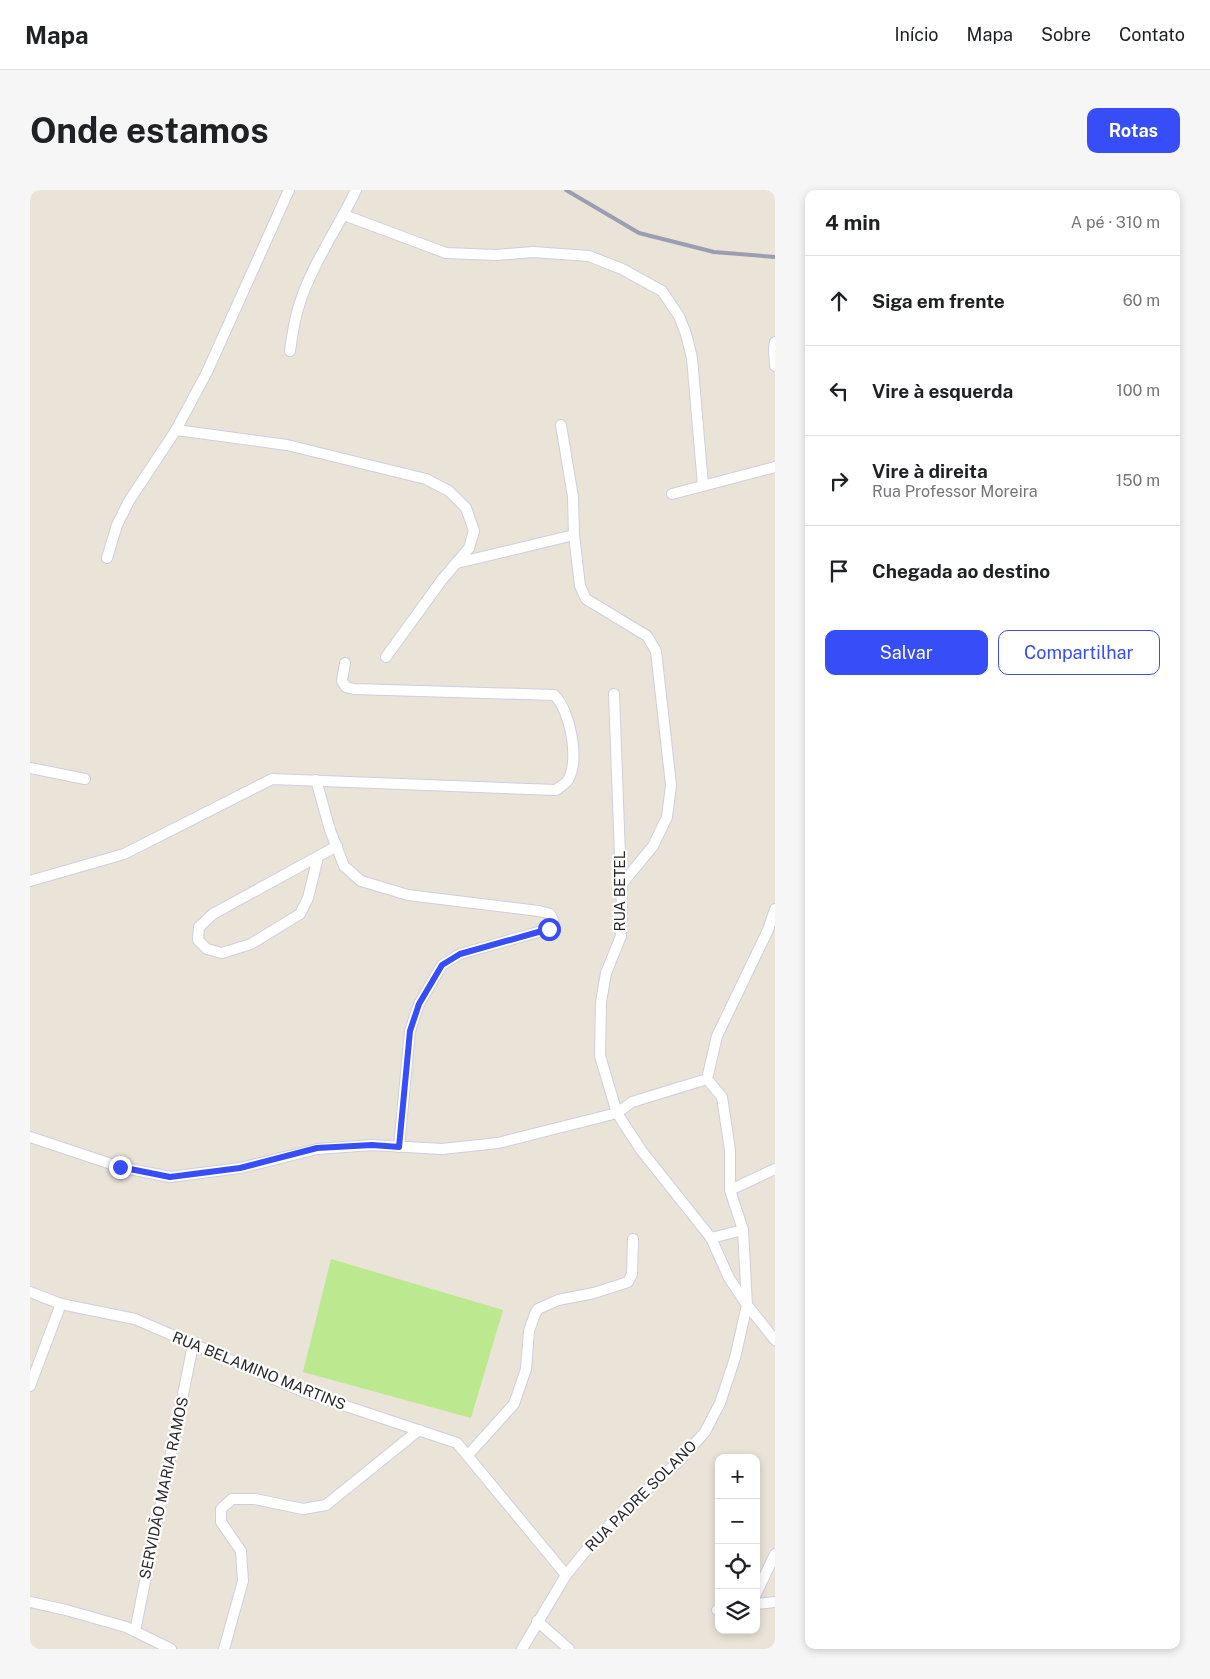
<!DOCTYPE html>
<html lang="pt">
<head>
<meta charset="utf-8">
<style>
	:root { --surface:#fff; --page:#f6f6f6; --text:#202124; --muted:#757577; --line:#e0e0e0; --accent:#374df7 }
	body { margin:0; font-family:"Public Sans",sans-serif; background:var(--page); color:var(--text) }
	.controls { position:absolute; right:15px; bottom:15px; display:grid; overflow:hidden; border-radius:10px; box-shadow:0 2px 8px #0003 }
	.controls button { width:45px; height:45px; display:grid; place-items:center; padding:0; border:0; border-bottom:1px solid var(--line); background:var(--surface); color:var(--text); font:25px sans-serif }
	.stop { position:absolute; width:15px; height:15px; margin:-11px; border:4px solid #374df7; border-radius:50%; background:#fff }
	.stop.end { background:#374df7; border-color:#fff; box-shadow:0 1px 5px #0008 }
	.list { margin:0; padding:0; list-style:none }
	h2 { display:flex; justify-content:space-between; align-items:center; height:65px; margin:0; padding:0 20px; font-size:21px }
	h2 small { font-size:16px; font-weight:400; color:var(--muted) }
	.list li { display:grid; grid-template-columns:32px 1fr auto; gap:15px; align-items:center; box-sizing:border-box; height:90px; padding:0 20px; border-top:1px solid var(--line) }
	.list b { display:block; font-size:19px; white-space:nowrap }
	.list p { margin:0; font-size:16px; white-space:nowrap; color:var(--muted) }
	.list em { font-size:16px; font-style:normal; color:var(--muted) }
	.actions { display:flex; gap:10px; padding:15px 20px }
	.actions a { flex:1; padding:11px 0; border:1px solid var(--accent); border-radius:10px; text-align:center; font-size:18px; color:var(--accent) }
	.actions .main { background:var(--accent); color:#fff }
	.icon { flex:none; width:28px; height:28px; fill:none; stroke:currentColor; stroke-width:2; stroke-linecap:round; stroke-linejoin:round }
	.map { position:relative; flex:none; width:745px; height:1459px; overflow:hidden; border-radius:10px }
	header { display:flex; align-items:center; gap:30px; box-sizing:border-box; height:70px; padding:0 25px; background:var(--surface); border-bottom:1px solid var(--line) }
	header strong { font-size:24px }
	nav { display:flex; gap:28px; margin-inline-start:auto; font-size:18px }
	.intro { display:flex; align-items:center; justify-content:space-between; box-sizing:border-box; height:120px; padding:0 30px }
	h1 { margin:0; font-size:35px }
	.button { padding:12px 22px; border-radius:10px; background:var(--accent); color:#fff; font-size:18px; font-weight:700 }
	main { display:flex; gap:30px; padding:0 30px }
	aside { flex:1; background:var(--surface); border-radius:10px; box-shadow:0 2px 8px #0003 }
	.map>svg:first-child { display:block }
	.pitch { fill:#bce88f }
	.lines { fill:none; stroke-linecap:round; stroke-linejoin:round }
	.minor-casing { stroke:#cdcfe0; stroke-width:12 }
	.minor { stroke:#fff; stroke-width:10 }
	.rail { stroke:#9b9db1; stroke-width:4 }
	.route { stroke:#374df7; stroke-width:6 }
	.labels { text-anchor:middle; stroke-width:4.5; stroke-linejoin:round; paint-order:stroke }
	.street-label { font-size:15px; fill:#272727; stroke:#fff }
</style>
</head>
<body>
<header>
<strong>Mapa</strong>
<nav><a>Início</a><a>Mapa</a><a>Sobre</a><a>Contato</a></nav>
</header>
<div class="intro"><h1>Onde estamos</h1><a class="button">Rotas</a></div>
<main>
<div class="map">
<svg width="745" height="1459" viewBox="0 0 745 1459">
	<rect width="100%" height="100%" fill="#eae3d8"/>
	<path class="pitch" d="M301 1069 473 1120 441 1228 273 1182Z"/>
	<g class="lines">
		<defs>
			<g id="minor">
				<path d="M314 25 416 63 466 65 503 62 559 66 592 79 632 101 649 126 656 144 662 168 673 295"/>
				<path d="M745 152 744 158 745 176"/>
				<path d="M260 161C262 147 264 132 268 119 279 79 308 38 326 0"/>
				<path d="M531 235 543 307 544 345 550 396 556 409 617 446 626 461 641 595 637 627 623 656 591 695"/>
				<path d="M146 240 257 255 396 289 419 301 436 318 444 341 439 358 411 391 356 467"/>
				<path d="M642 304 745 277"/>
				<path d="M77 368 87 335 99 311 146 240 177 182 259 0"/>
				<path d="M427 373 544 345"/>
				<path d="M584 504 592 719 591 746 576 783 571 812 570 866 587 923 602 912 677 889"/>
				<path d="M0 578 55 589"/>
				<path d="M286 590 300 640 314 676 331 691 378 705 509 721 520 724C524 730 524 733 519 739L430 764 412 775 389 814 380 841 369 957"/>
				<path d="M288 667 278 708 270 724 221 754 192 763 177 759 168 750 169 737 183 724 307 656"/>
				<path d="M0 691 94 664 242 589 526 600C530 597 535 594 538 590 550 570 540 519 524 505L324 499 316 497 312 491 315 473"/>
				<path d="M0 947 90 977 140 987 210 978 287 959 342 955 412 959 468 953 587 923 611 960 681 1048 699 1088 717 1115 745 1150"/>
				<path d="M700 1000 745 979"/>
				<path d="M681 1048 713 1040"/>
				<path d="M0 1102 31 1114 105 1129 274 1202 427 1253 536 1385"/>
				<path d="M0 1196 31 1114"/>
				<path d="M438 1265 484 1214 496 1179 499 1141 505 1124 508 1119 528 1110 564 1103 598 1092 602 1084 603 1049"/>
				<path d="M726 1404 745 1364"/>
				<path d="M0 1412 36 1420 96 1437 141 1459"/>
				<path d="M726 1414 745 1412"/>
				<path d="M687 1420 689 1419"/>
				<path d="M507 1431 539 1459"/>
				<path d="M105 1441 163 1155"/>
				<path d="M194 1459 213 1391 211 1361 191 1332V1319L202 1309H225L273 1319 296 1315 389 1240"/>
				<path d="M492 1459 536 1385 564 1351 594 1320 648 1272 675 1242 690 1213 705 1168 717 1115 713 1040 700 1000V960L692 907 677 889 687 846 738 740 745 719"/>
			</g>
		</defs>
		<use href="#minor" class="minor-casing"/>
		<use href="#minor" class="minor"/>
		<path class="rail" d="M536 0 609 43 684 62 745 67"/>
	</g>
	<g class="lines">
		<path class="route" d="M90 977 140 987 210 978 287 958 342 955 369 957 380 841 389 814 412 775 430 764 519 739"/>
	</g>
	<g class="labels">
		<g class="street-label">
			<text transform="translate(590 701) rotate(-90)" y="5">RUA BETEL</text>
			<text transform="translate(229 1181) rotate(22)" y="5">RUA BELAMINO MARTINS</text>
			<text transform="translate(134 1298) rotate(-78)" y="5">SERVIDÃO MARIA RAMOS</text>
			<text transform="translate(611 1306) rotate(-45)" y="5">RUA PADRE SOLANO</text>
		</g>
	</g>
</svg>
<div class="controls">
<button>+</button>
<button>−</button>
<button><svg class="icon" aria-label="locate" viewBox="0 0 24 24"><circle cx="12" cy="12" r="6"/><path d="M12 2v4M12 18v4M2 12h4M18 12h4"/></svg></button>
<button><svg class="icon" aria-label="layers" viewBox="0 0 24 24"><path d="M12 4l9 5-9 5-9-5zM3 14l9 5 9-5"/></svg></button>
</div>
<div class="stop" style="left:519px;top:739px"></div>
<div class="stop end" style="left:90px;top:977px"></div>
</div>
<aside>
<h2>4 min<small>A pé · 310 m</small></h2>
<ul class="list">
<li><svg class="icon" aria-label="ahead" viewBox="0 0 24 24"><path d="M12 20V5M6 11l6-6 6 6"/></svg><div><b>Siga em frente</b></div><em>60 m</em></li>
<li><svg class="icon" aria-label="left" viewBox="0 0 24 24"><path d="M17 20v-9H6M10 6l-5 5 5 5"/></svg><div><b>Vire à esquerda</b></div><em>100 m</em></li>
<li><svg class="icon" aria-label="right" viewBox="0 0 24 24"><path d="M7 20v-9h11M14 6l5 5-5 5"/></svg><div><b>Vire à direita</b><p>Rua Professor Moreira</p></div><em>150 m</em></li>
<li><svg class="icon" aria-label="arrive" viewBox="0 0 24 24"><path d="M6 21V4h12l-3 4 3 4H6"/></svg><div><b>Chegada ao destino</b></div></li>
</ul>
<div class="actions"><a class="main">Salvar</a><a>Compartilhar</a></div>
</aside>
</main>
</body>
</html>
